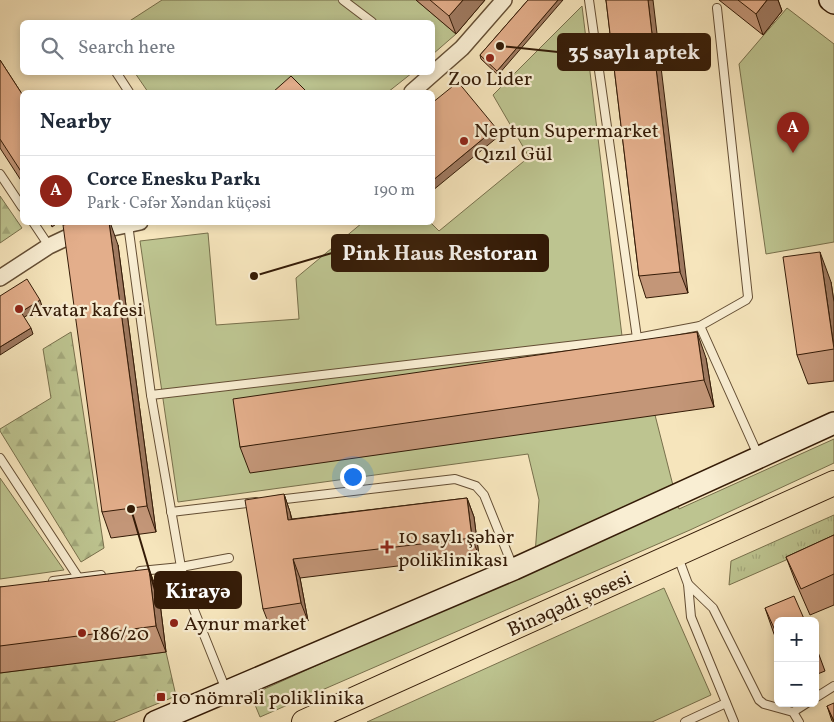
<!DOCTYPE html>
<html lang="en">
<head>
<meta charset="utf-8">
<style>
	:root { --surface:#fff; --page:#f2f2f3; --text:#1f2937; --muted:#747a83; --line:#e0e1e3; --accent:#8f2418 }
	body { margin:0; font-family:Vollkorn,serif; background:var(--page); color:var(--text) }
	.controls { position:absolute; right:15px; bottom:15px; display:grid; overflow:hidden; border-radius:8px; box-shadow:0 2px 8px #0003 }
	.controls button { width:45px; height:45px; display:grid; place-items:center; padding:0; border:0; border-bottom:1px solid var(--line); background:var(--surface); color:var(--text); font:25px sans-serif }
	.you { position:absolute; left:352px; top:476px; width:18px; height:18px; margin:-12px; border:4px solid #fff; border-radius:50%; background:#1a73e8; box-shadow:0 0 0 8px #1a73e833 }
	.badge { display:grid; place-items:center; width:32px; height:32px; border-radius:50%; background:var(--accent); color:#fff; font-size:16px; font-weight:700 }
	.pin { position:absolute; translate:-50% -41px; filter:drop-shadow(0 1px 2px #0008) }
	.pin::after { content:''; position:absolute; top:26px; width:18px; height:15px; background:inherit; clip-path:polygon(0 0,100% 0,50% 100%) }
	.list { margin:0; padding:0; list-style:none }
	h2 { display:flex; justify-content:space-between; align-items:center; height:65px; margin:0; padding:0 20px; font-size:21px }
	h2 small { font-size:16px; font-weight:400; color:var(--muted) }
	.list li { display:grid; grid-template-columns:32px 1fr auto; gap:15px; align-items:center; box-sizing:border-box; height:70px; padding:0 20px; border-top:1px solid var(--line) }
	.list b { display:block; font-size:19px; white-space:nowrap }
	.list p { margin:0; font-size:16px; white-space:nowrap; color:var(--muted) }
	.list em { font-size:16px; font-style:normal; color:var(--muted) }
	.icon { flex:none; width:28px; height:28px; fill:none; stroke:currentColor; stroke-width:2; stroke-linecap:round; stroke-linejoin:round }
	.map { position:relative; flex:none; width:834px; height:722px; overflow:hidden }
	.search { position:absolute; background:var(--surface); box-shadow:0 2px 8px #0003; left:20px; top:20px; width:415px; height:55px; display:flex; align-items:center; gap:12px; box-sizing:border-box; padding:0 18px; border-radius:8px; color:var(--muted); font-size:19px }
	.panel { position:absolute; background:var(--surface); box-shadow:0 2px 8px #0003; left:20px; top:90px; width:415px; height:135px; border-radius:8px }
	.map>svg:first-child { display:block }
	.grass { fill:url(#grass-tufts); stroke:#78704c }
	.forest { fill:url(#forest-firs); stroke:#78704c }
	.green { fill:#bdc490; stroke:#78704c }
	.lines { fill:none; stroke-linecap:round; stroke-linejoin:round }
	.lane-casing { stroke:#644e34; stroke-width:10 }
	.street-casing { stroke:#644e34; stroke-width:18 }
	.secondary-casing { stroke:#341b07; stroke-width:24 }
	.primary-casing { stroke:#341b07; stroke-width:26 }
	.lane { stroke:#f9eed3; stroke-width:8 }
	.street { stroke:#f9eed3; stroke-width:15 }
	.secondary { stroke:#f9eed3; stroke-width:21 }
	.primary { stroke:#f6e5bc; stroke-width:24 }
	.wall { fill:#c39678; stroke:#341b07 }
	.shaded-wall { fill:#9f7a61; stroke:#341b07 }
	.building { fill:#e3ae8b; stroke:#341b07 }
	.poi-dot { fill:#8f2418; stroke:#f9eed3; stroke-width:2 }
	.labels { text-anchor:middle; stroke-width:4.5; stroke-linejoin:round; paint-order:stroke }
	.poi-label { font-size:20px; fill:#341b07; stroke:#f9eed3; text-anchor:start }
	.street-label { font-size:20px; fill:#341b07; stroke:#f9eed3 }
	.leader { fill:none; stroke:#341b07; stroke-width:2 }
	.callout-dot { fill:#341b07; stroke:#f9eed3; stroke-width:2 }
	.callout { fill:#341b07; stroke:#341b07; stroke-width:2 }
	.callout-label { font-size:21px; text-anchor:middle; font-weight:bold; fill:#fff }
</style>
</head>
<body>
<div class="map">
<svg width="834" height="722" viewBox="0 0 834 722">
	<defs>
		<pattern id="grass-tufts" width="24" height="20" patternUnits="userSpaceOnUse" patternTransform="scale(1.25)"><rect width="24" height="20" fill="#bdc490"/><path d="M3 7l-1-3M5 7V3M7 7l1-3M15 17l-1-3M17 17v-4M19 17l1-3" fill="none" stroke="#a3a87b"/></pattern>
		<pattern id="forest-firs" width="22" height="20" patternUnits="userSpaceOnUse" patternTransform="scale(1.25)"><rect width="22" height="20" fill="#bdc490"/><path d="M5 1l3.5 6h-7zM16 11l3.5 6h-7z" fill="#a3a87b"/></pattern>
	</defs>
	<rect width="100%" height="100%" fill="#f6e5bc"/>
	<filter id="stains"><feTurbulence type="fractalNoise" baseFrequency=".004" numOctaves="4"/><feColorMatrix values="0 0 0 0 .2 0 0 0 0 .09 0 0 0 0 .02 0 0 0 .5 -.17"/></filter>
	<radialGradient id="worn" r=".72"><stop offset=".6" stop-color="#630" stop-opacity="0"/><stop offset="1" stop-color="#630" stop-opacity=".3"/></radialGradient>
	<path class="grass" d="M834 515V539L729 585 731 561Z"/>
	<g class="forest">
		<path d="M0 196 22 228 0 243Z"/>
		<path d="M71 332 104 548 81 562 0 431V429L51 398 43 349Z"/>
		<path d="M166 652 176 696 113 722H0V673Z"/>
	</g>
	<g class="green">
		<path d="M162 0H416L456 34 433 54 432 22H128Z"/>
		<path d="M582 6 626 369 655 415 679 509 834 439V463L690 530 260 717 251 695 534 568 539 500 528 454 178 502 140 241 208 233 216 325 299 319 296 278 362 223H431L439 231 529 157 493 95Z"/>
		<path d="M787 8 834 44V242L766 254 739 64Z"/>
		<path d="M135 73H412L388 92H148Z"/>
		<path d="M0 478 64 570 0 579Z"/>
		<path d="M664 588 711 695 652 722H367Z"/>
	</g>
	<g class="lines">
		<defs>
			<g id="lane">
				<path d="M343 0 372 22"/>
				<path d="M589 0 637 338"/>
				<path d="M116 72 129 92"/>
				<path d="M0 174 22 207"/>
				<path d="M33 222 49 246"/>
				<path d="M128 224 151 395 181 567 190 600 226 690"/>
				<path d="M700 326 758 455"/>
				<path d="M151 395 637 338 700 326 746 300 748 297 717 8"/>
				<path d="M0 458 78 577"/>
				<path d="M277 500 455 479 476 486 484 495 513 567"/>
				<path d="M171 512 256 502"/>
				<path d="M678 557 688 584 691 617 734 722"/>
				<path d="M140 571 181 567 229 558"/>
				<path d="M53 581 101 575"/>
				<path d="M688 584 713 608 759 700 764 704 793 712 799 722"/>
				<path d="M815 698 834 686"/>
				<path d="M793 712 807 703"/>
				<path d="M685 722 726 703"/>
			</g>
			<g id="street">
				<path d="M412 92 462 48 504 0"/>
				<path d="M0 278 49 246 66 238 140 222"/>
			</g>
			<g id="secondary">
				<path d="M830 0 834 3"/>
				<path d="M155 722 514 569 834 423"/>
			</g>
			<path id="primary" d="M304 722 834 483"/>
		</defs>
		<use href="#lane" class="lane-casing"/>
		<use href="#street" class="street-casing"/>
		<use href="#secondary" class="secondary-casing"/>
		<use href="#primary" class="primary-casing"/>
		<use href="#lane" class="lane"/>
		<use href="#street" class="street"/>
		<use href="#secondary" class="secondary"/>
		<use href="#primary" class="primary"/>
	</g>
	<g class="wall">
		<path d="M416 0H485L456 34Z"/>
		<path d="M528 0 498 75 481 59 480 55Z"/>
		<path d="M606 0 688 293 646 298 639 276Z"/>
		<path d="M719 0H778L782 11 763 35Z"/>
		<path d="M0 60 22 94V182L0 148Z"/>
		<path d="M118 245 156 532 111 538 102 512Z"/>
		<path d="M831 282 834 302V381L808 384 797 355Z"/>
		<path d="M706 358 714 407 250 473 240 447Z"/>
		<path d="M284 494 290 512 292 519 467 498 474 517 479 556 300 578 308 621 270 627 263 609Z"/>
		<path d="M834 535V605L810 615 796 583 786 557Z"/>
		<path d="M0 587 159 595 166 652 0 673Z"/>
		<path d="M765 608 778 621V642L774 634Z"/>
		<path d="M815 644 825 671 815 675Z"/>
		<path d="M827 706 834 722 832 721Z"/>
	</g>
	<g class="shaded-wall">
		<path d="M463 0H485L456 34 449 16Z"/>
		<path d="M558 0H563L498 75 497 71Z"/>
		<path d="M648 0H653L688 293 680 272Z"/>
		<path d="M767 0H778L782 11 763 35 756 14Z"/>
		<path d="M496 128 499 136 432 191V181Z"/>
		<path d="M50 222H59L52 227Z"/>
		<path d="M109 222H110L118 245 156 532 147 506Z"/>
		<path d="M820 252 831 282 834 302V348Z"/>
		<path d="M40 300 42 306 23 318 21 312Z"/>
		<path d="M31 328 33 334 0 355V347Z"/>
		<path d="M697 332 706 358 714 407 704 380Z"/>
		<path d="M284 494 290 512 295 538 288 520Z"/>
		<path d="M467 498 474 517 479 556 472 538Z"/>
		<path d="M293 559 300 578 308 621 301 603Z"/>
		<path d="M149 569 159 595 166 652 156 626Z"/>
	</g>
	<g class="building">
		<path d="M430 0H463L449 16Z"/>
		<path d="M528 0H558L497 71 480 55Z"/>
		<path d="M606 0H648L680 272 639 276Z"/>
		<path d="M738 0H767L756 14Z"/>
		<path d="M0 60 22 94V173L0 139Z"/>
		<path d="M291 76 307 92H273Z"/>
		<path d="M458 82 496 128 432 181V103Z"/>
		<path d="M80 222H109L147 506 102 512 63 225Z"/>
		<path d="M820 252 834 349 797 355 783 257Z"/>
		<path d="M27 279 40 300 21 312 31 328 0 347V296Z"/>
		<path d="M697 332 704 380 240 447 233 399Z"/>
		<path d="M284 494 288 520 467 498 472 538 293 559 301 603 263 609 245 500Z"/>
		<path d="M834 535V574L801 589 786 557Z"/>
		<path d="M149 569 156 626 0 646V587Z"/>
		<path d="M794 596 805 621H778V637L765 608Z"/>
		<path d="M834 703V721L827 706Z"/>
	</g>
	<g class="poi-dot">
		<circle cx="490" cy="58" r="5"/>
		<circle cx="464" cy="141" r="5"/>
		<circle cx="19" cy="309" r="5"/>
		<path d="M384.5 539.5h5v5h5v5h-5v5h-5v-5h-5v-5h5z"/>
		<circle cx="174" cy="623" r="5"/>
		<circle cx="82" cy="633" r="5"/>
		<rect x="156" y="692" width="10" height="10" rx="2.5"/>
	</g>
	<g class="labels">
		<g class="poi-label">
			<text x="490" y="85" text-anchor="middle">Zoo Lider</text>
			<text x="474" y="137">Neptun Supermarket<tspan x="474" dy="23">Qızıl Gül</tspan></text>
			<text x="29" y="316">Avatar kafesi</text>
			<text x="398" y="543">10 saylı şəhər<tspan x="398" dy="23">poliklinikası</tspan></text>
			<text x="184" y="630">Aynur market</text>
			<text x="92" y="640">186/20</text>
			<text x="171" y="704">10 nömrəli poliklinika</text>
		</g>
		<g class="street-label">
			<text transform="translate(569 603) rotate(-24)" y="7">Binəqədi şosesi</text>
		</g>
	</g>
	<path class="leader" d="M500 46L558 52M254 276L332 253M131 509L155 590"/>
	<g class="callout-dot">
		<circle cx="500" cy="46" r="5"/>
		<circle cx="254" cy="276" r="5"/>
		<circle cx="131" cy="509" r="5"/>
	</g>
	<g class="callout">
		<rect x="558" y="34" width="152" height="36" rx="5"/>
		<rect x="332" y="235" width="216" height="36" rx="5"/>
		<rect x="155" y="572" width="86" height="36" rx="5"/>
	</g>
	<g class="callout-label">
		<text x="634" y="59">35 saylı aptek</text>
		<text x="440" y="260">Pink Haus Restoran</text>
		<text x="198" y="598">Kirayə</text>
	</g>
	<rect width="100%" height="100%" filter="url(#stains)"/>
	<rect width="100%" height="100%" fill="url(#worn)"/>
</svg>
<div class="controls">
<button>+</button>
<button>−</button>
</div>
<div class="you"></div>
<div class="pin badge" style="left:793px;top:153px">A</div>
<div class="search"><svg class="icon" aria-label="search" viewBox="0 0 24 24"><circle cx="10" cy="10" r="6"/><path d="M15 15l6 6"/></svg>Search here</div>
<section class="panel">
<h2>Nearby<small></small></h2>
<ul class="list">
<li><span class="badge">A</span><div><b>Corce Enesku Parkı</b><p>Park · Cəfər Xəndan küçəsi</p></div><em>190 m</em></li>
</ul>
</section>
</div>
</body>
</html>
